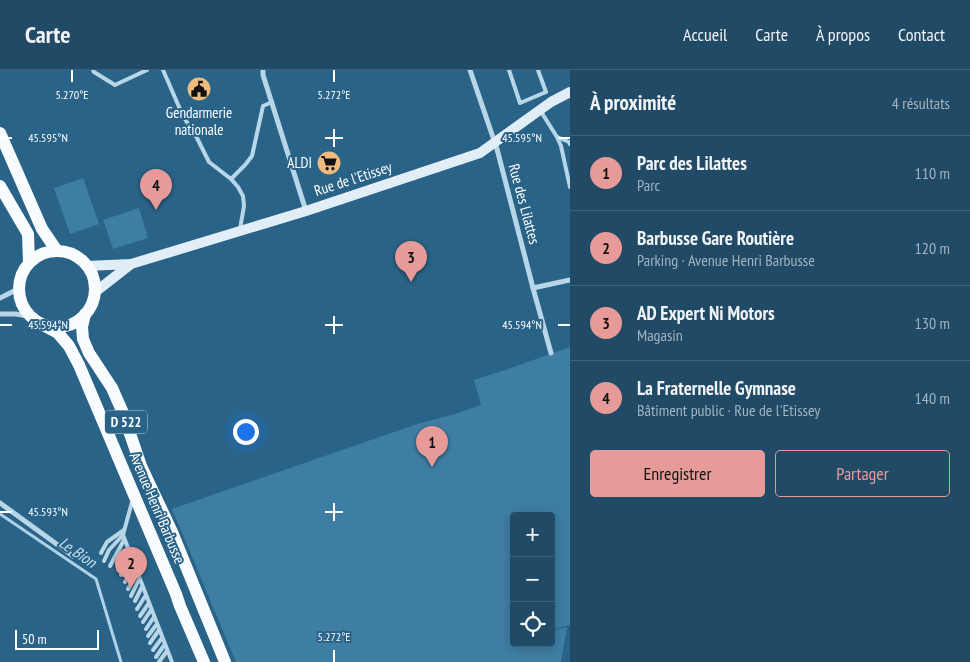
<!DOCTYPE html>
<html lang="fr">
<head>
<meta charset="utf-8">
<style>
	:root { --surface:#204a66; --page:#28516c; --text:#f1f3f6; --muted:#a2b3bf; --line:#3d627a; --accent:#e69b98 }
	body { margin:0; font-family:"PT Sans Narrow",sans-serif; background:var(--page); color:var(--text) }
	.controls { position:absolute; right:15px; bottom:15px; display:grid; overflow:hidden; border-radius:5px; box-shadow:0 2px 12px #0003 }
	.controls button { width:45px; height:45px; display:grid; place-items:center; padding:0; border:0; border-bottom:1px solid var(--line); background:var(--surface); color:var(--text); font:25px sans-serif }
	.scale { position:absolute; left:15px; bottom:12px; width:84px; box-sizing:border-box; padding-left:5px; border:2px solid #fff; border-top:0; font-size:14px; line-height:18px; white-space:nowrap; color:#fff; -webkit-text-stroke:4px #2a6388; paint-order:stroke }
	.you { position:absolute; left:245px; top:361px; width:18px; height:18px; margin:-12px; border:4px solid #fff; border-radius:50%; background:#1a73e8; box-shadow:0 0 0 8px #1a73e833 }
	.badge { display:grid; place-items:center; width:32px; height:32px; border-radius:50%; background:var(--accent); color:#111; font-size:16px; font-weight:700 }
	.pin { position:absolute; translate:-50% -41px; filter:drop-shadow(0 1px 2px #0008) }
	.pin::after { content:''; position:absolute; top:26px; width:18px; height:15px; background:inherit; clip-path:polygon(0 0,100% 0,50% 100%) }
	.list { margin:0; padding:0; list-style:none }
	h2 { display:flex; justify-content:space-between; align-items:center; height:65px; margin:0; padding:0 20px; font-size:21px }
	h2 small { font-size:16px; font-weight:400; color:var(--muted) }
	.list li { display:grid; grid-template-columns:32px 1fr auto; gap:15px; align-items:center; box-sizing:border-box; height:75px; padding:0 20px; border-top:1px solid var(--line) }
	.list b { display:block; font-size:19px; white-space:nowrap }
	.list p { margin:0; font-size:16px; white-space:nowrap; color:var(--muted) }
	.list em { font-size:16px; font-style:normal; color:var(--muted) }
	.actions { display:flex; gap:10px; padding:15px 20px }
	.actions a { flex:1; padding:11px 0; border:1px solid var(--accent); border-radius:5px; text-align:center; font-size:18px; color:var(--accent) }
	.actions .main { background:var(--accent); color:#111 }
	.icon { flex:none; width:28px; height:28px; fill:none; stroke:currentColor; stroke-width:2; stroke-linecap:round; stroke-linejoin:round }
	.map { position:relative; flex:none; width:570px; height:592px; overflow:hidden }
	header { display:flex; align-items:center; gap:30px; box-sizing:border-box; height:70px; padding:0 25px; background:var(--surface); border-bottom:1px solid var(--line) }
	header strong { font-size:24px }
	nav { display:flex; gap:28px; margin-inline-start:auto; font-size:18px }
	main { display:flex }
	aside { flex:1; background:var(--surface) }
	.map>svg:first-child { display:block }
	.green { fill:#3f7ea4 }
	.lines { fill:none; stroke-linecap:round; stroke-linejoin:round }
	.stream { stroke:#acd2e8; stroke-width:3 }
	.lane { stroke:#b7d6e8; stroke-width:4 }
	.street { stroke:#b7d6e8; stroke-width:5 }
	.secondary { stroke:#e1eef8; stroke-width:10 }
	.primary { stroke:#f9fcfe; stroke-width:12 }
	.ticks { fill:none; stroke:#fff; stroke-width:2 }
	.labels { text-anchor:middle; stroke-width:4; stroke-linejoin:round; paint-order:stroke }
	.shield { fill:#2a6388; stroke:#bfd0db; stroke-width:1 }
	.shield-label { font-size:14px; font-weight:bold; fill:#fff }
	.poi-label { font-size:15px; fill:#fff; stroke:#2a6388 }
	.street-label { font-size:15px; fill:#fff; stroke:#2a6388 }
	.water-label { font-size:16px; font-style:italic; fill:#c3dfef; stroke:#2a6388 }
	.ticks-label { font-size:12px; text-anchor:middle; fill:#fff; stroke:#2a6388; stroke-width:4; stroke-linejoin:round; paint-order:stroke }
</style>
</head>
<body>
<header>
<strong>Carte</strong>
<nav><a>Accueil</a><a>Carte</a><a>À propos</a><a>Contact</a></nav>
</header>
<main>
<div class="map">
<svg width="570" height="592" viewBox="0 0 570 592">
	<rect width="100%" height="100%" fill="#2a6388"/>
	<g class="green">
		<path d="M83 108 99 154 70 164 54 118Z"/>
		<path d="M139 138 148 168 113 179 103 150Z"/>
		<path d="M570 277V555L551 560V446H514V573H551V561L567 557 561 592H236L172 439 417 354 455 344 481 335 474 310 502 301Z"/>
	</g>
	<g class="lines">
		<path class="stream" d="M0 444 96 509 121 592"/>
		<g class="lane">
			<path d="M93 0 94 2 115 15 147 0"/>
			<path d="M163 0 183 46 197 68 209 92 231 109 238 117 243 126 244 136 240 159"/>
			<path d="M509 0 520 33 546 22 538 0"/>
			<path d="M540 40 557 67 569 72 570 74"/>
			<path d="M557 67 561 76 570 117"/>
			<path d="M231 109 245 95 252 86 263 36 272 32"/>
			<path d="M132 432 123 465 172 592"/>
			<path d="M101 483 107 472 124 460"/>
			<path d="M104 491 109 480 123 465"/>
			<path d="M110 496 124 470"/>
			<path d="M118 500 128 480"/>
			<path d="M121 505 131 487"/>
			<path d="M125 512 134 495"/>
			<path d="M128 519 137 502"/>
			<path d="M131 526 139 509"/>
			<path d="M135 531 142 517"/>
			<path d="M137 539 146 525"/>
			<path d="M140 546 149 533"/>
			<path d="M143 552 151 540"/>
			<path d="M146 559 154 547"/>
			<path d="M148 566 157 554"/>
			<path d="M150 573 159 560"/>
			<path d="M153 580 162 568"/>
			<path d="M156 587 165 574"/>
			<path d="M159 592 167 581"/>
		</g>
		<g class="street">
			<path d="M263 0V5L306 141"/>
			<path d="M470 0 497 79 533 218"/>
			<path d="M0 228 18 219"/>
			<path d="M0 244H16L33 247"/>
			<path d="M551 283 533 218 570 210"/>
			<path d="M0 433 73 486"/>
		</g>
		<g class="secondary">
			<path d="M87 196 131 194 306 141 480 83 551 32 570 22"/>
			<path d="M94 223 131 194"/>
		</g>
		<g class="primary">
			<path d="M0 63 42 159 57 181"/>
			<path d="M0 116 28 164 29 192"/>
			<circle cx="57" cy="219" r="38"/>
			<path d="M85 244 82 257 83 269 89 283 112 318 123 343 141 396 172 462 225 592"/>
			<path d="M41 254 58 263 69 276 79 295 176 524 180 536 204 592"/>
		</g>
	</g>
	<path class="ticks" d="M72 0V12M334 0V12M334 59V77M0 68H12M325 68H343M558 68H570M334 246V264M0 255H12M325 255H343M558 255H570M334 433V451M0 442H12M325 442H343M334 580V592"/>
	<defs>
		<symbol id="civic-disc" viewBox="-11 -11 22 22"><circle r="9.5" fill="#efbb7e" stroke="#2a6388"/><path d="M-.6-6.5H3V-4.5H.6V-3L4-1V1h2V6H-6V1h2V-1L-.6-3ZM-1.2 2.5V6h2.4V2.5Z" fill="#111"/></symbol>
		<symbol id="supermarket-disc" viewBox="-11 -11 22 22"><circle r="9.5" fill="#efbb7e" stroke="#2a6388"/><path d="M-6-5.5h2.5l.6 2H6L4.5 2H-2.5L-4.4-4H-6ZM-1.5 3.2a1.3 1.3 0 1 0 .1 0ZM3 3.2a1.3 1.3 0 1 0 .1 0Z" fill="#111"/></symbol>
	</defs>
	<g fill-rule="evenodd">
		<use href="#civic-disc" x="185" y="5" width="28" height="28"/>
		<use href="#supermarket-disc" x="315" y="79" width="28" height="28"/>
	</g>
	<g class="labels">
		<rect class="shield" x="105" y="340.5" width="42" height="23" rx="4"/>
		<g class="shield-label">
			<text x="126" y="357">D 522</text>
		</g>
		<g class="poi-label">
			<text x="199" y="48">Gendarmerie<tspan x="199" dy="17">nationale</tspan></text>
			<text x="312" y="98" text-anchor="end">ALDI</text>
		</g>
		<g class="street-label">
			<text transform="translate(353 109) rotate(-18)" y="5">Rue de l'Etissey</text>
			<text transform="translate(524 134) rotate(75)" y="5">Rue des Lilattes</text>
			<text transform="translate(157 438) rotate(67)" y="5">Avenue Henri Barbusse</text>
		</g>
		<g class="water-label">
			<text transform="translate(78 482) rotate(34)" y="6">Le Bion</text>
		</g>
	</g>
	<g class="ticks-label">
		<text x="72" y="29">5.270°E</text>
		<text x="334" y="29">5.272°E</text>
		<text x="48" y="72">45.595°N</text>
		<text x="522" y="72">45.595°N</text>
		<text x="48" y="259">45.594°N</text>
		<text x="522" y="259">45.594°N</text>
		<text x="48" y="446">45.593°N</text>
		<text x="334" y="571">5.272°E</text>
	</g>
</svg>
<div class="controls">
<button>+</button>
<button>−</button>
<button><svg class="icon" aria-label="locate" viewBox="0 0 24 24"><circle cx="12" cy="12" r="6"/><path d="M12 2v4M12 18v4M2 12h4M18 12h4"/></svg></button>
</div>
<div class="scale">50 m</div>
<div class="you"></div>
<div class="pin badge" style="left:432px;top:397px">1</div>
<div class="pin badge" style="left:131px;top:518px">2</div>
<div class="pin badge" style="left:411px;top:212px">3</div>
<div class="pin badge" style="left:156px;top:140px">4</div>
</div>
<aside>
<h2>À proximité<small>4 résultats</small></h2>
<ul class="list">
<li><span class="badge">1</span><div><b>Parc des Lilattes</b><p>Parc</p></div><em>110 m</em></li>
<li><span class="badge">2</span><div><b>Barbusse Gare Routière</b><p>Parking · Avenue Henri Barbusse</p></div><em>120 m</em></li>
<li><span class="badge">3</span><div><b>AD Expert Ni Motors</b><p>Magasin</p></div><em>130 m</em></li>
<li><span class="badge">4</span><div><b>La Fraternelle Gymnase</b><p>Bâtiment public · Rue de l'Etissey</p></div><em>140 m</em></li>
</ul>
<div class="actions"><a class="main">Enregistrer</a><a>Partager</a></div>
</aside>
</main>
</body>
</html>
